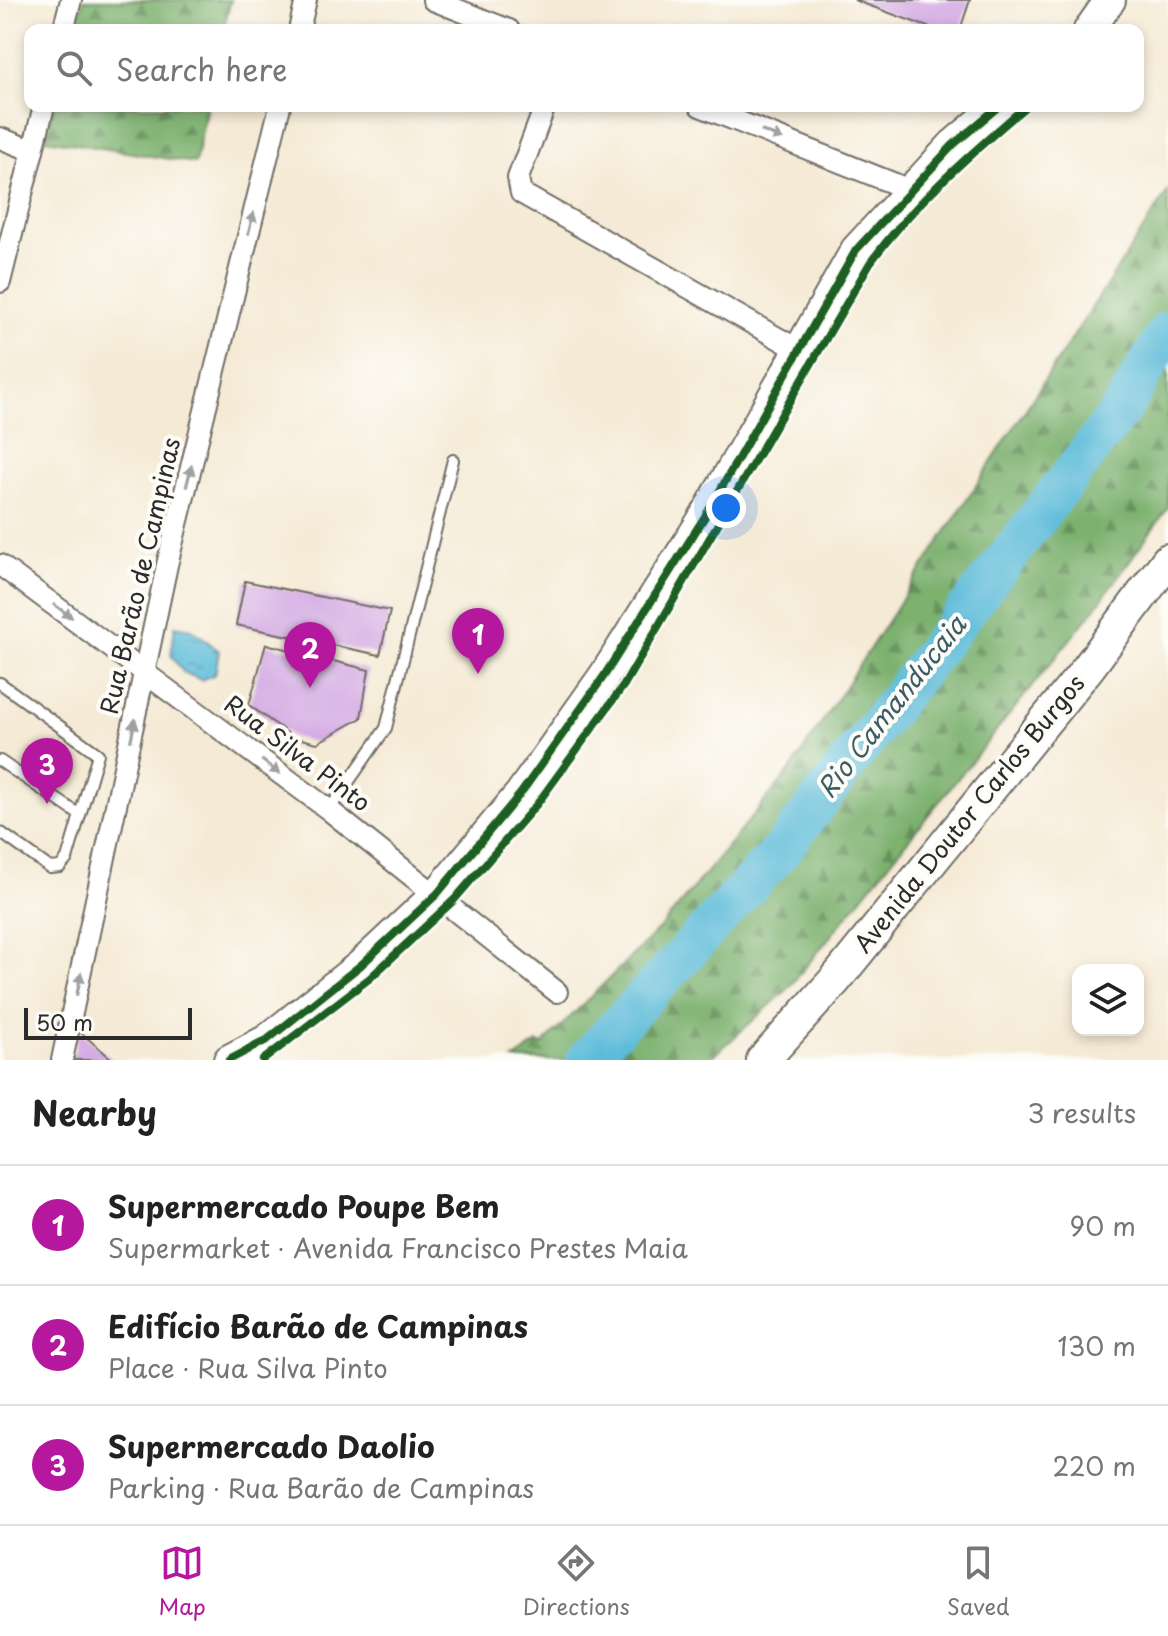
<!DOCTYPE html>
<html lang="en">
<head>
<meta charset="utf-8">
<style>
	:root { --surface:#fff; --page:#f6f6f6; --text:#222; --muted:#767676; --line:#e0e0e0; --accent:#b5179e }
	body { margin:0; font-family:"Playpen Sans",sans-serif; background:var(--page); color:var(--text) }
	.controls { position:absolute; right:24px; bottom:24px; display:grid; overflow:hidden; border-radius:16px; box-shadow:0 4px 12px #0003 }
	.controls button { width:72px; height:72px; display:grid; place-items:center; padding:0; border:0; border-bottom:2px solid var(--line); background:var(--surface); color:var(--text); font:40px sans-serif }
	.scale { position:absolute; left:24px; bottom:20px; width:168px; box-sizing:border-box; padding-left:8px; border:4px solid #2b2b2b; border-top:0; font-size:22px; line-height:28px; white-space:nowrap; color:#2b2b2b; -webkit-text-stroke:6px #fdfcf7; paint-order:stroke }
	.you { position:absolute; left:726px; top:508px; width:28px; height:28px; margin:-20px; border:6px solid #fff; border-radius:50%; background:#1a73e8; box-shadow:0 0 0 12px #1a73e833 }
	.badge { display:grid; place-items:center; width:52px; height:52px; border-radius:50%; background:var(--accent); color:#fff; font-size:26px; font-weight:700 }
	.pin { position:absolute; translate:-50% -66px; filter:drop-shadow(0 2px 4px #0008) }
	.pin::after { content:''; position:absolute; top:42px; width:28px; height:24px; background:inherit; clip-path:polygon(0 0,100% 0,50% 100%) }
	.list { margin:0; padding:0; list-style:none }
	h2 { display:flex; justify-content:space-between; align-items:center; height:104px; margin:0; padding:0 32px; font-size:34px }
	h2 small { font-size:26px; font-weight:400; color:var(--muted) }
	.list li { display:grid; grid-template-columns:52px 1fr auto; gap:24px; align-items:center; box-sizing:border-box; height:120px; padding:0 32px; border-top:2px solid var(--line) }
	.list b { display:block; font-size:30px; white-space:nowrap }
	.list p { margin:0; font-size:26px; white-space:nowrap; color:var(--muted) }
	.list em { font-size:26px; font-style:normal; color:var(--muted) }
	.icon { flex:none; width:44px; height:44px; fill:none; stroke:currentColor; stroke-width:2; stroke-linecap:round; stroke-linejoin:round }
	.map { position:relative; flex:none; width:1168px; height:1060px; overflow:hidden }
	.search { position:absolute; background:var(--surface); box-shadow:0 4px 12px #0003; left:24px; right:24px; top:24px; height:88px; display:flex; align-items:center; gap:20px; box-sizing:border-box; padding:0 28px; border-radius:16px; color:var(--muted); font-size:30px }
	.sheet { height:464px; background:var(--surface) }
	nav { display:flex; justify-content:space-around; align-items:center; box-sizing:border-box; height:112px; border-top:2px solid var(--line); background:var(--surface); font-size:22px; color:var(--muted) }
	nav a { display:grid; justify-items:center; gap:4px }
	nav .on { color:var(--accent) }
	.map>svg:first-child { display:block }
	.forest { fill:url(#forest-firs); stroke:#536e4c; stroke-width:2 }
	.water { fill:url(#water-ripples); stroke:#437382; stroke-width:2 }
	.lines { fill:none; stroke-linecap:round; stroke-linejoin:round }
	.river { stroke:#5bbbd9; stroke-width:40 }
	.building { fill:#d5ade4 }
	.lane-casing { stroke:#726e66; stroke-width:14 }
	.street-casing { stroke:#726e66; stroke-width:24 }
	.secondary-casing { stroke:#726e66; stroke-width:34 }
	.primary-casing { stroke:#726e66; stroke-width:36 }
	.lane { stroke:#fff; stroke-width:10 }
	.street { stroke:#fff; stroke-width:20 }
	.secondary { stroke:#fff; stroke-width:30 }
	.primary { stroke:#fff; stroke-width:32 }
	.cycleway-casing { stroke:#fdfcf7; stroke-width:13 }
	.cycleway { stroke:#1b5e20; stroke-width:8 }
	.oneway { fill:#a0a0a0 }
	.labels { text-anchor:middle; stroke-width:8; stroke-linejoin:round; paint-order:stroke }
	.street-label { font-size:24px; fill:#2b2b2b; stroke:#fdfcf7 }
	.water-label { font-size:26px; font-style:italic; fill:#3c5d68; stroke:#fdfcf7 }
</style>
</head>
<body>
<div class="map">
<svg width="1168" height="1060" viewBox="0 0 1168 1060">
	<defs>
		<pattern id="forest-firs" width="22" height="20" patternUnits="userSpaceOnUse" patternTransform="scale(2)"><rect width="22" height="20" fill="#7bb16e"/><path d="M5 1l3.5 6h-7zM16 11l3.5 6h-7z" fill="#65905b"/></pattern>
		<pattern id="water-ripples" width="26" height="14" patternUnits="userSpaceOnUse" patternTransform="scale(2)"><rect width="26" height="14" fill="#5bbbd9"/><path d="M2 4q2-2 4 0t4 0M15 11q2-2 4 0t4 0" fill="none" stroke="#4b98b0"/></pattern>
	</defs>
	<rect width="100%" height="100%" fill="#fdfcf7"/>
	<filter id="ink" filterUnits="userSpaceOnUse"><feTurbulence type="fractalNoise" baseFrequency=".0125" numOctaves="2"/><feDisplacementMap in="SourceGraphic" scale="16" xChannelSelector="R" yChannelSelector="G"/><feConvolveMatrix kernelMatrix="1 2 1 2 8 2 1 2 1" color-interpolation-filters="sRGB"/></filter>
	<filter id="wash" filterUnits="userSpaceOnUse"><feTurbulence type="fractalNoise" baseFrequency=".006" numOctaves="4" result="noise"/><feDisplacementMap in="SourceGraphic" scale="32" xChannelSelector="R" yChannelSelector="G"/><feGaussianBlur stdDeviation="1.8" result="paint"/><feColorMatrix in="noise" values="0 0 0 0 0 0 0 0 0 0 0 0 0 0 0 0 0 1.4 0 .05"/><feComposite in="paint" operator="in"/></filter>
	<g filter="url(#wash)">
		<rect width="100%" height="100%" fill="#f5ead5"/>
		<g class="forest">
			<path d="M83 0H231L223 30H75Z"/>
			<path d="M54 106H207L195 163 45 139Z"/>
			<path d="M1168 191V508L1093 611 787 990 709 1060H513L538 1043 542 1045 663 925 792 768Z"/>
		</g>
		<path class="water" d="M175 626 192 629 219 651 215 674 201 680 183 672 171 655Z"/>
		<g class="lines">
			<path class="river" d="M586 1060 779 853 1123 407 1168 331"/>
		</g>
		<g id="blocks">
			<g class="building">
				<path d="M854 0H970L960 30H936Z"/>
				<path d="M245 581 390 611 380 655 236 625Z"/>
				<path d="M266 644 369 670 361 718 317 743 293 737 249 705Z"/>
				<path d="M79 1031 113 1060H72Z"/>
			</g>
		</g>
	</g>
	<g filter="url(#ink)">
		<use href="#blocks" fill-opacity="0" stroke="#726e66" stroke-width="2"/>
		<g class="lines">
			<defs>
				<g id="lane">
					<path d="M0 683 98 754 80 815 0 761"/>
					<path d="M329 810 386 728 453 460"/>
					<path d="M0 832 50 868 60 867 67 859 80 815"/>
				</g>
				<g id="street">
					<path d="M433 0 509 30"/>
					<path d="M63 30 71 0"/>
					<path d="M299 30 306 0"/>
					<path d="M545 106 518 178 521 193 799 350"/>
					<path d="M700 106 910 190"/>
					<path d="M0 138 33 151"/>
					<path d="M0 282 44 106"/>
					<path d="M0 565 329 810 557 992"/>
					<path d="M62 1060 167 565 280 106"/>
				</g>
				<g id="secondary">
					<path d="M1089 30 1110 0"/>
					<path d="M229 1060 267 1040 361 965 437 894 521 793 604 676 709 510 856 250 953 145 999 106"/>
				</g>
				<path id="primary" d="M763 1060 836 979 1088 668 1168 560"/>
			</defs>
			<use href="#lane" class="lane-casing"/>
			<use href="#street" class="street-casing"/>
			<use href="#secondary" class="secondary-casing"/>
			<use href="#primary" class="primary-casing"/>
			<use href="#lane" class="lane"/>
			<use href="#street" class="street"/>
			<use href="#secondary" class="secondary"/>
			<use href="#primary" class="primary"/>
			<defs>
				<g id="cycleway">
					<path d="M229 1060 267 1040 361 965 437 894 521 793 604 676 709 510 856 250 953 145 999 106"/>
					<path d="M263 1060 370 978 454 900 537 804 624 685 870 263C914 203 969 155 1026 106"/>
				</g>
			</defs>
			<use href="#cycleway" class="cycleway-casing"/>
			<use href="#cycleway" class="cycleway"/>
		</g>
		<defs><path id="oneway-solid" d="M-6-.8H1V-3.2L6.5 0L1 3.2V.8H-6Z" transform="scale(2)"/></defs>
		<g class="oneway">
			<use href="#oneway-solid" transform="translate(772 135) rotate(22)"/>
			<use href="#oneway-solid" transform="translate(251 223) rotate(-76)"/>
			<use href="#oneway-solid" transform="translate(189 476) rotate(-76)"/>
			<use href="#oneway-solid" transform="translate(63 611) rotate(36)"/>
			<use href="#oneway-solid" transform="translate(133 730) rotate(-78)"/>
			<use href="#oneway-solid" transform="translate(271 767) rotate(37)"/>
			<use href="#oneway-solid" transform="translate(79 984) rotate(-78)"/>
		</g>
	</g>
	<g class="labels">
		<g class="street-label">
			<text transform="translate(141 576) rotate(-77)" y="8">Rua Barão de Campinas</text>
			<text transform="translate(297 754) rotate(37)" y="8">Rua Silva Pinto</text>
			<text transform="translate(970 814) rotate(-51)" y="8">Avenida Doutor Carlos Burgos</text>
		</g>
		<g class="water-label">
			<text transform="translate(892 707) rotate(-52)" y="9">Rio Camanducaia</text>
		</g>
	</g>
</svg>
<div class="controls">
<button><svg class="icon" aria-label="layers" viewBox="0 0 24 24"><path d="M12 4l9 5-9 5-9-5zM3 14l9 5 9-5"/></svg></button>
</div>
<div class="scale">50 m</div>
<div class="you"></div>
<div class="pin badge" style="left:478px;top:674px">1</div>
<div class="pin badge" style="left:310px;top:688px">2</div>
<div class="pin badge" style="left:47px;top:804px">3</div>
<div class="search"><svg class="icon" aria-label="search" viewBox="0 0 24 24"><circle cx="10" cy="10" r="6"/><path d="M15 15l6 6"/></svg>Search here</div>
</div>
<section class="sheet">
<h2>Nearby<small>3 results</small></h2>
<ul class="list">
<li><span class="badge">1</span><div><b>Supermercado Poupe Bem</b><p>Supermarket · Avenida Francisco Prestes Maia</p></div><em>90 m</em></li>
<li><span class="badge">2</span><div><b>Edifício Barão de Campinas</b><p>Place · Rua Silva Pinto</p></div><em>130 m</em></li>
<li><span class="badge">3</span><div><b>Supermercado Daolio</b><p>Parking · Rua Barão de Campinas</p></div><em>220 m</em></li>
</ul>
</section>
<nav>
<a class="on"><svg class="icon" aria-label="map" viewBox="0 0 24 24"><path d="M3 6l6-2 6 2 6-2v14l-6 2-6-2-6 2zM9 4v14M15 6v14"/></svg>Map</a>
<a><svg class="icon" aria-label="directions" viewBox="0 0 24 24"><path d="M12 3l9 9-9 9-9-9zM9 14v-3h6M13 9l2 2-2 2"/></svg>Directions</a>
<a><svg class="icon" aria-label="saved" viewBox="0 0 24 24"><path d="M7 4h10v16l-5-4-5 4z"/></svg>Saved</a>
</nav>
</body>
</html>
